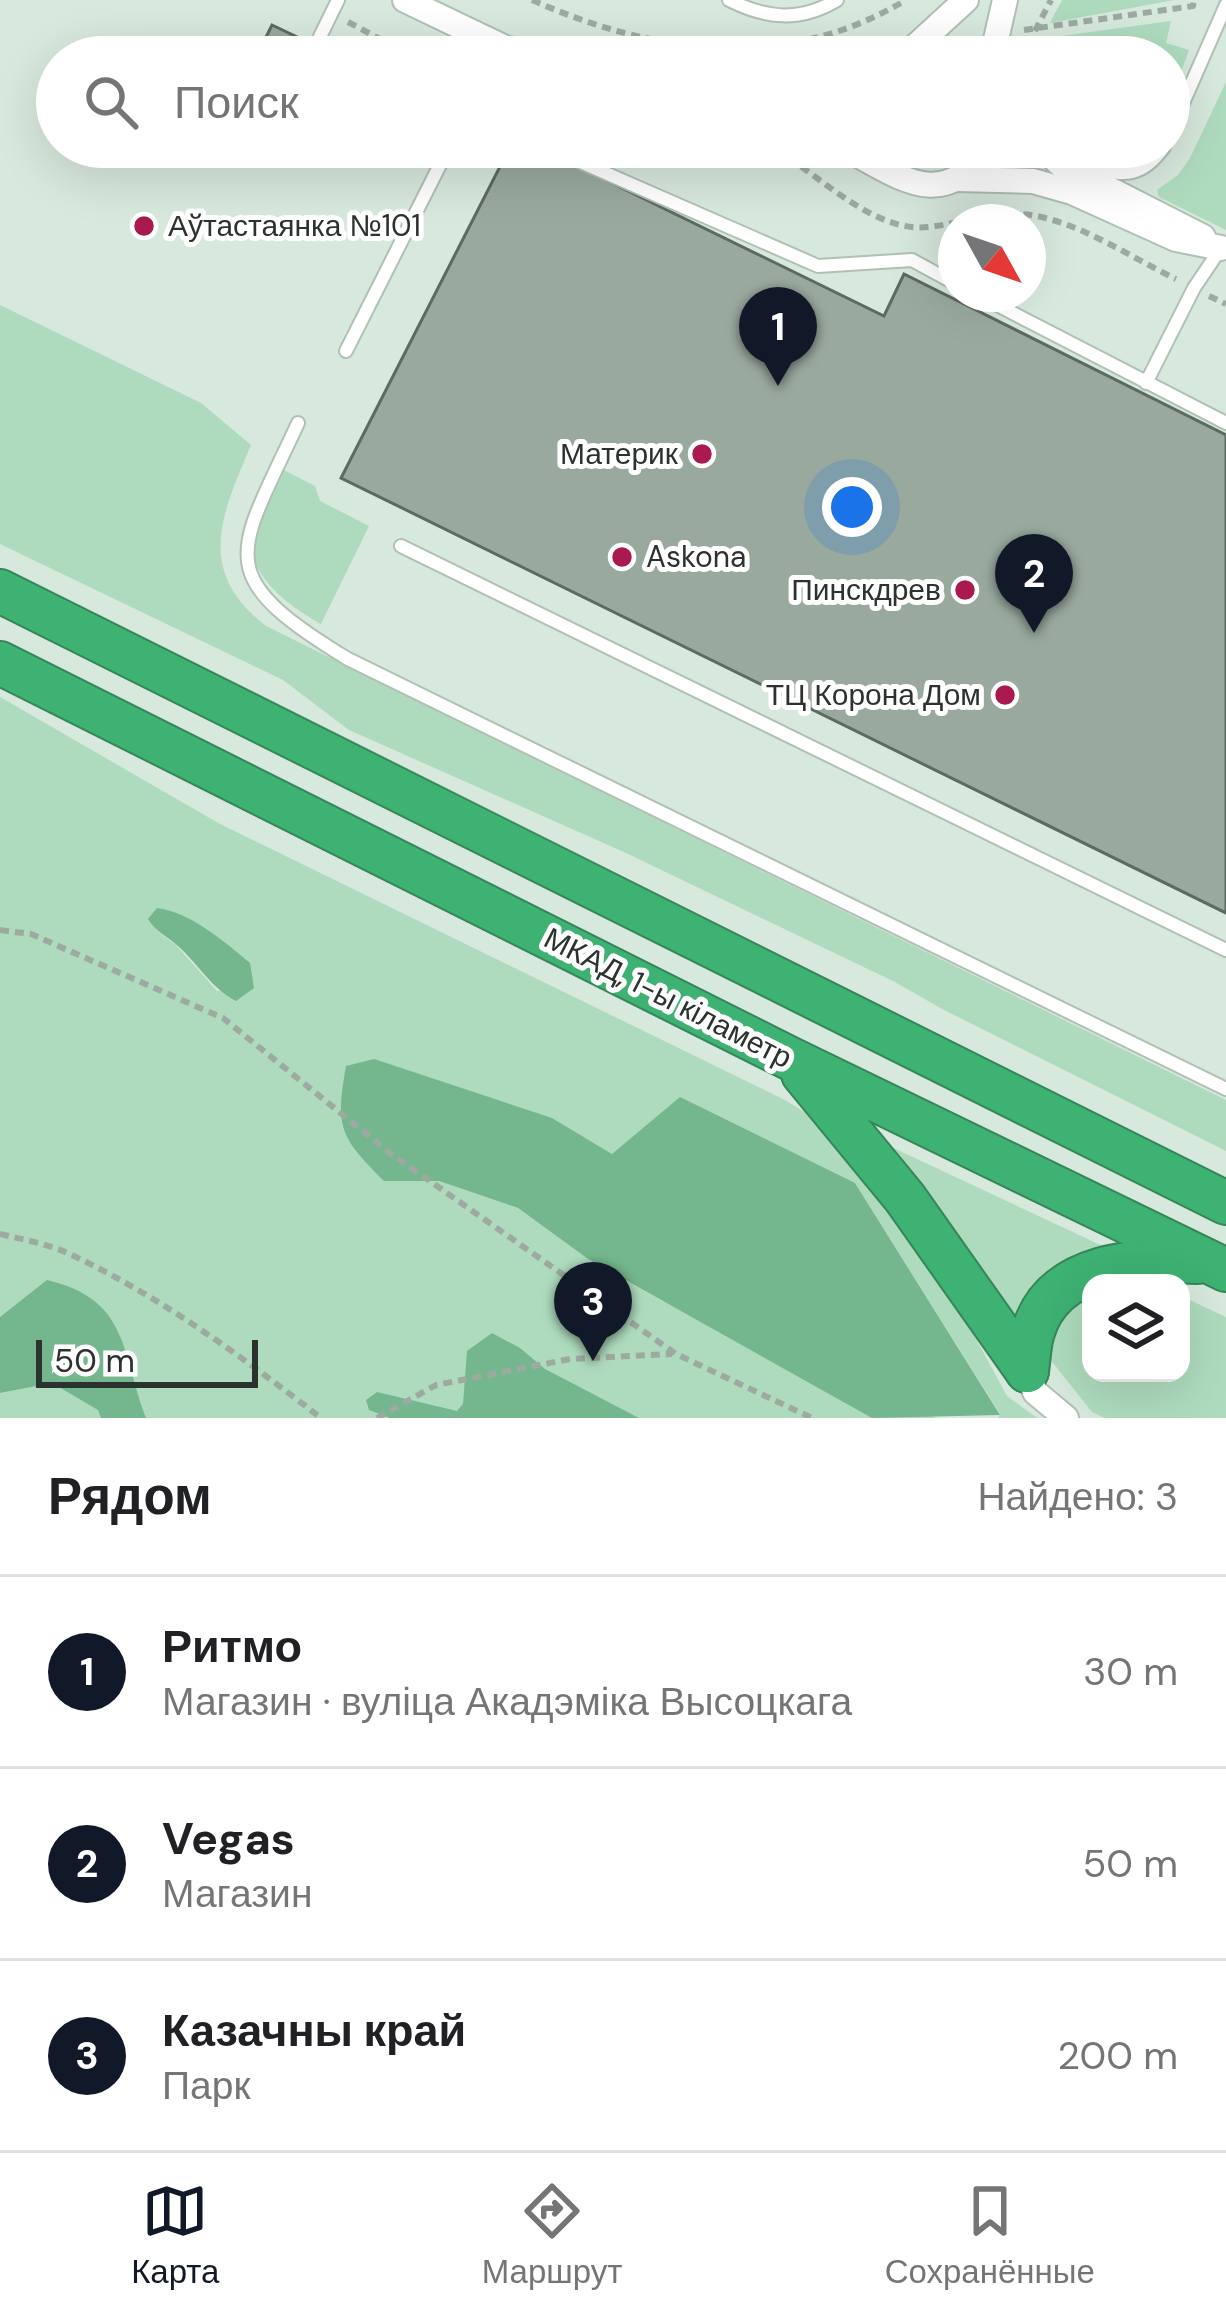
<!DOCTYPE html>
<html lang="ru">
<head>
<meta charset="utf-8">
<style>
	:root { --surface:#fff; --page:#f6f6f6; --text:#202124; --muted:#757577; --line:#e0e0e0; --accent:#111827 }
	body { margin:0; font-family:"DM Sans",sans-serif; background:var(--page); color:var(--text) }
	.controls { position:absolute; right:36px; bottom:36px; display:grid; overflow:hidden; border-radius:24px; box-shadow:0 12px 48px #0002 }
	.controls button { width:108px; height:108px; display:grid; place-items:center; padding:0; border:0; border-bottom:3px solid var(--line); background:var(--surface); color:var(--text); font:60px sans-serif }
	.compass { position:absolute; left:938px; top:204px; width:108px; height:108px; border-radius:50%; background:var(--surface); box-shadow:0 12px 48px #0002; rotate:130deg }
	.scale { position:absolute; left:36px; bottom:30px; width:222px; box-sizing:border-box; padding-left:12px; border:6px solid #2c322e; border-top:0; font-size:33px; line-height:42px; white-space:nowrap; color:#2c322e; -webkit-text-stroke:9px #fff; paint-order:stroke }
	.you { position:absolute; left:852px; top:507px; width:42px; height:42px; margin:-30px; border:9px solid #fff; border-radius:50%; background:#1a73e8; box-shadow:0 0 0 18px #1a73e833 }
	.badge { display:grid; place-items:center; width:78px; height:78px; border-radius:50%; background:var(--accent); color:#fff; font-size:39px; font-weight:700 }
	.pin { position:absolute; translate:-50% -99px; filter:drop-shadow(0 3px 6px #0008) }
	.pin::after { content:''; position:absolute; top:63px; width:42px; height:36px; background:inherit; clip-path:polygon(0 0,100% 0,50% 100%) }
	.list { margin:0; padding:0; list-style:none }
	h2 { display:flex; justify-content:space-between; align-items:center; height:156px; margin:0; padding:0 48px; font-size:51px }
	h2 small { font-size:39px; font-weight:400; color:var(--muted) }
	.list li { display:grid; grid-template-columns:78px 1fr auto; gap:36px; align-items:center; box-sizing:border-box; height:192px; padding:0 48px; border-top:3px solid var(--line) }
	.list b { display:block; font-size:45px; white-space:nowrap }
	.list p { margin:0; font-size:39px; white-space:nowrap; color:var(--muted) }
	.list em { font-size:39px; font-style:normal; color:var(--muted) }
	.icon { flex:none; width:66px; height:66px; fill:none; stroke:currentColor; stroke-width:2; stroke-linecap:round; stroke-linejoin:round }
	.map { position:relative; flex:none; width:1226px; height:1418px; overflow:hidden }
	.search { position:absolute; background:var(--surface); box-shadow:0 12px 48px #0002; left:36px; right:36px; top:36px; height:132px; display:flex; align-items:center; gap:30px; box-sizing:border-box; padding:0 42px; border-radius:66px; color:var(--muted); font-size:45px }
	.sheet { height:732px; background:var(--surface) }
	nav { display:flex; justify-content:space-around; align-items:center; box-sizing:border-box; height:168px; border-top:3px solid var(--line); background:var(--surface); font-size:33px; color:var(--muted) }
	nav a { display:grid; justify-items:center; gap:6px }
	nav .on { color:var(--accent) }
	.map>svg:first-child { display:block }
	.green { fill:#aedbbd; fill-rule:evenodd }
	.forest { fill:#74b68d }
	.building { fill:#99a99e; stroke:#5c6a60; stroke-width:3 }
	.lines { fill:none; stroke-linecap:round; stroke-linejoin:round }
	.lane-casing { stroke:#b0c0b5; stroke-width:16 }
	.street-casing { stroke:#b0c0b5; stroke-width:28 }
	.highway-casing { stroke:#37855a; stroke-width:46 }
	.path { stroke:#9daaa1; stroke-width:6; stroke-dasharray:9 6; stroke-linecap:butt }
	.lane { stroke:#fff; stroke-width:12 }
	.street { stroke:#fff; stroke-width:24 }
	.highway { stroke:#3db272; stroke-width:42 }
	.poi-dot { fill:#aa1950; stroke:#fff; stroke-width:4.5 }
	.labels { text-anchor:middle; stroke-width:10; stroke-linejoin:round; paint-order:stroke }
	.poi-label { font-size:30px; fill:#2c322e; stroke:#fff; text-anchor:end }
	.street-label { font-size:30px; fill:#2c322e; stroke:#fff }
</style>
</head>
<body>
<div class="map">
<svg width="1226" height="1418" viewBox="0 0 1226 1418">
	<rect width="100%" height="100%" fill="#d7e8dc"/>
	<g class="green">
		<path d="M1062 0H1174L1050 23Z"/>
		<path d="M1171 21 1166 43 1189 50 1169 106V57H1005L1009 35 1032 40Z"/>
		<path d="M1226 82V230L1159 197 1157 190 1178 175 1190 158Z"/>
		<path d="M898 147H961C941 165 918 166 898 147Z"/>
		<path d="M1063 147H1143C1114 161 1091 163 1063 147Z"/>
		<path d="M0 305 201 403 251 445C222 514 194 570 266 626L1226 1100V1151L942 1009 895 982 626 853 349 730 283 680 0 544Z"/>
		<path d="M272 464 315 486 320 501 369 526 321 624C281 601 242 571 250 519 253 501 265 481 272 464Z"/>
		<path d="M0 697 220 824 785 1100 829 1127 929 1252 1007 1396 1037 1418H998L1000 1414 855 1183 612 1154 551 1118 384 1181H439L518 1208 588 1259 664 1302 936 1418H146L15 1308 0 1317ZM155 930 254 988 217 991 176 945Z"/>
		<path d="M885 1144 1109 1249 1015 1352Z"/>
		<path d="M1091 1284V1373H1181V1296L1226 1317V1418H1105L1092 1412 1050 1359 1053 1327Z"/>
		<path d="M52 1383 99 1410 101 1418H0V1393Z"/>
	</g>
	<g class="forest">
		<path d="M157 908C190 912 225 942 250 963L254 988 236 1001C211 988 199 965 178 946 167 936 156 932 148 919Z"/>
		<path d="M374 1059 552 1118 612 1154 680 1097 855 1183 1000 1415 872 1418 588 1259 518 1208 439 1181H384C340 1137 335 1128 346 1066Z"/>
		<path d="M47 1280C129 1299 121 1352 146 1418H101L98 1410 52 1383 0 1393V1317Z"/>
		<path d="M492 1333 520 1348 545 1369 639 1418H390L369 1410 366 1400 377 1392 457 1411 463 1404 467 1351Z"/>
	</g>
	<g class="building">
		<path d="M272 25 297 37 290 52 265 39Z"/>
		<path d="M510 147H538L884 316 904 274 1226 435V913L341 478Z"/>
	</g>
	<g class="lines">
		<defs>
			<g id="lane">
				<path d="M729 0C767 19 800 22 837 0"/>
				<path d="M310 57 338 0"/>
				<path d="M1169 135 1226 5"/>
				<path d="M546 147 818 266 912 260 956 284"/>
				<path d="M1081 167C1120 173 1138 183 1164 147"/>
				<path d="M976 294 1226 423"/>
				<path d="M346 351 449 147"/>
				<path d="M1146 383 1194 288 1221 248"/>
				<path d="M298 423C237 555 208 574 348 659L1226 1089"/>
				<path d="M401 546 1226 950"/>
			</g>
			<g id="street">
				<path d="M405 0 505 48 540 57"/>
				<path d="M907 54 966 0"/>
				<path d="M903 57 940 53 953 57"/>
				<path d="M992 57 1005 0"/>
				<path d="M843 147C900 176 941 215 989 147"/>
				<path d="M1042 147 1060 164 1203 237"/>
				<path d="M957 179 1033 181 1072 192 1176 239 1221 248"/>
				<path d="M1027 1371 1035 1392 1066 1418"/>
			</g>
			<g id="highway">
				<path d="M0 591 1226 1203"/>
				<path d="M0 663 791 1059 1226 1270"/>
				<path d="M803 1074 905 1198 1027 1371"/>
				<path d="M1027 1371C1029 1358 1029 1344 1033 1332 1053 1262 1138 1259 1197 1262"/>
			</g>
		</defs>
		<use href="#lane" class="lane-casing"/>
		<use href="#street" class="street-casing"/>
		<use href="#highway" class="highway-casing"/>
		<g class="path">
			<path d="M532 0C656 55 786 72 906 0"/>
			<path d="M348 22 414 57"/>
			<path d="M1024 30 1193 6 1194 0"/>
			<path d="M1035 31 1051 0"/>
			<path d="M799 44 800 57"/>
			<path d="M698 147 789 158 798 147"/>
			<path d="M789 158C828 184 879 233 929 227 964 223 995 210 1031 215 1081 223 1130 257 1176 279"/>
			<path d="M1209 296 1226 304"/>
			<path d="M0 930 31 934 223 1018 390 1153 676 1354 812 1418"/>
			<path d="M0 1234C21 1239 43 1243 63 1251 156 1293 241 1356 321 1418"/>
			<path d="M377 1418 436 1385 570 1359 672 1354"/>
		</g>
		<use href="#lane" class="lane"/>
		<use href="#street" class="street"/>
		<use href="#highway" class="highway"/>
	</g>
	<g class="poi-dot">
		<circle cx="144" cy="226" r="12"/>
		<circle cx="702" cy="454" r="12"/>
		<circle cx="622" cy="557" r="12"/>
		<circle cx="965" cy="590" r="12"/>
		<circle cx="1005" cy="695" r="12"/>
	</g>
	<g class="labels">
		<g class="poi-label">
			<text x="168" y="236" text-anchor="start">Аўтастаянка №101</text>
			<text x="678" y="464">Материк</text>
			<text x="646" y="567" text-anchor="start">Askona</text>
			<text x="941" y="600">Пинскдрев</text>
			<text x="981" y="705">ТЦ Корона Дом</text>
		</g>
		<g class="street-label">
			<text transform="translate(668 998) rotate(27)" y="10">МКАД, 1-ы кіламетр</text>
		</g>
	</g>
</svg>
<div class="controls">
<button><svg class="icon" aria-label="layers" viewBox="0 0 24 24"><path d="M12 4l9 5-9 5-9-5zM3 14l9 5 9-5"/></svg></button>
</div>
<svg class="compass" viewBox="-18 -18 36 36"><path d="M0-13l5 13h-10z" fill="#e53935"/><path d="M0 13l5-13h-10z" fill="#757577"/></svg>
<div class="scale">50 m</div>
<div class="you"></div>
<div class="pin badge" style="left:778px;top:386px">1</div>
<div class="pin badge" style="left:1034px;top:633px">2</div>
<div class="pin badge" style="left:593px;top:1361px">3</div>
<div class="search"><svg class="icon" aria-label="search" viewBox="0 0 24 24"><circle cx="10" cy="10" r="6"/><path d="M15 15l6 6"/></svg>Поиск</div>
</div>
<section class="sheet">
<h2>Рядом<small>Найдено: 3</small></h2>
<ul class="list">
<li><span class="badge">1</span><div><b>Ритмо</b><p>Магазин · вуліца Акадэміка Высоцкага</p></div><em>30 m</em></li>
<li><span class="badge">2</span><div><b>Vegas</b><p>Магазин</p></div><em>50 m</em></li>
<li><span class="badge">3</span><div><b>Казачны край</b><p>Парк</p></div><em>200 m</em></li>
</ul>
</section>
<nav>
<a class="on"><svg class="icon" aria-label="map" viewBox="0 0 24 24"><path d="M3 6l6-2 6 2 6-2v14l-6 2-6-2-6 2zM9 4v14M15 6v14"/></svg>Карта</a>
<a><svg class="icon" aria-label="directions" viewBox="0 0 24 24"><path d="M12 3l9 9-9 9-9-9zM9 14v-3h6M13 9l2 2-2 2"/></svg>Маршрут</a>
<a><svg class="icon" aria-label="saved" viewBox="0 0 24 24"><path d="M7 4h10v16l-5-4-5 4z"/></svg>Сохранённые</a>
</nav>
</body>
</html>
